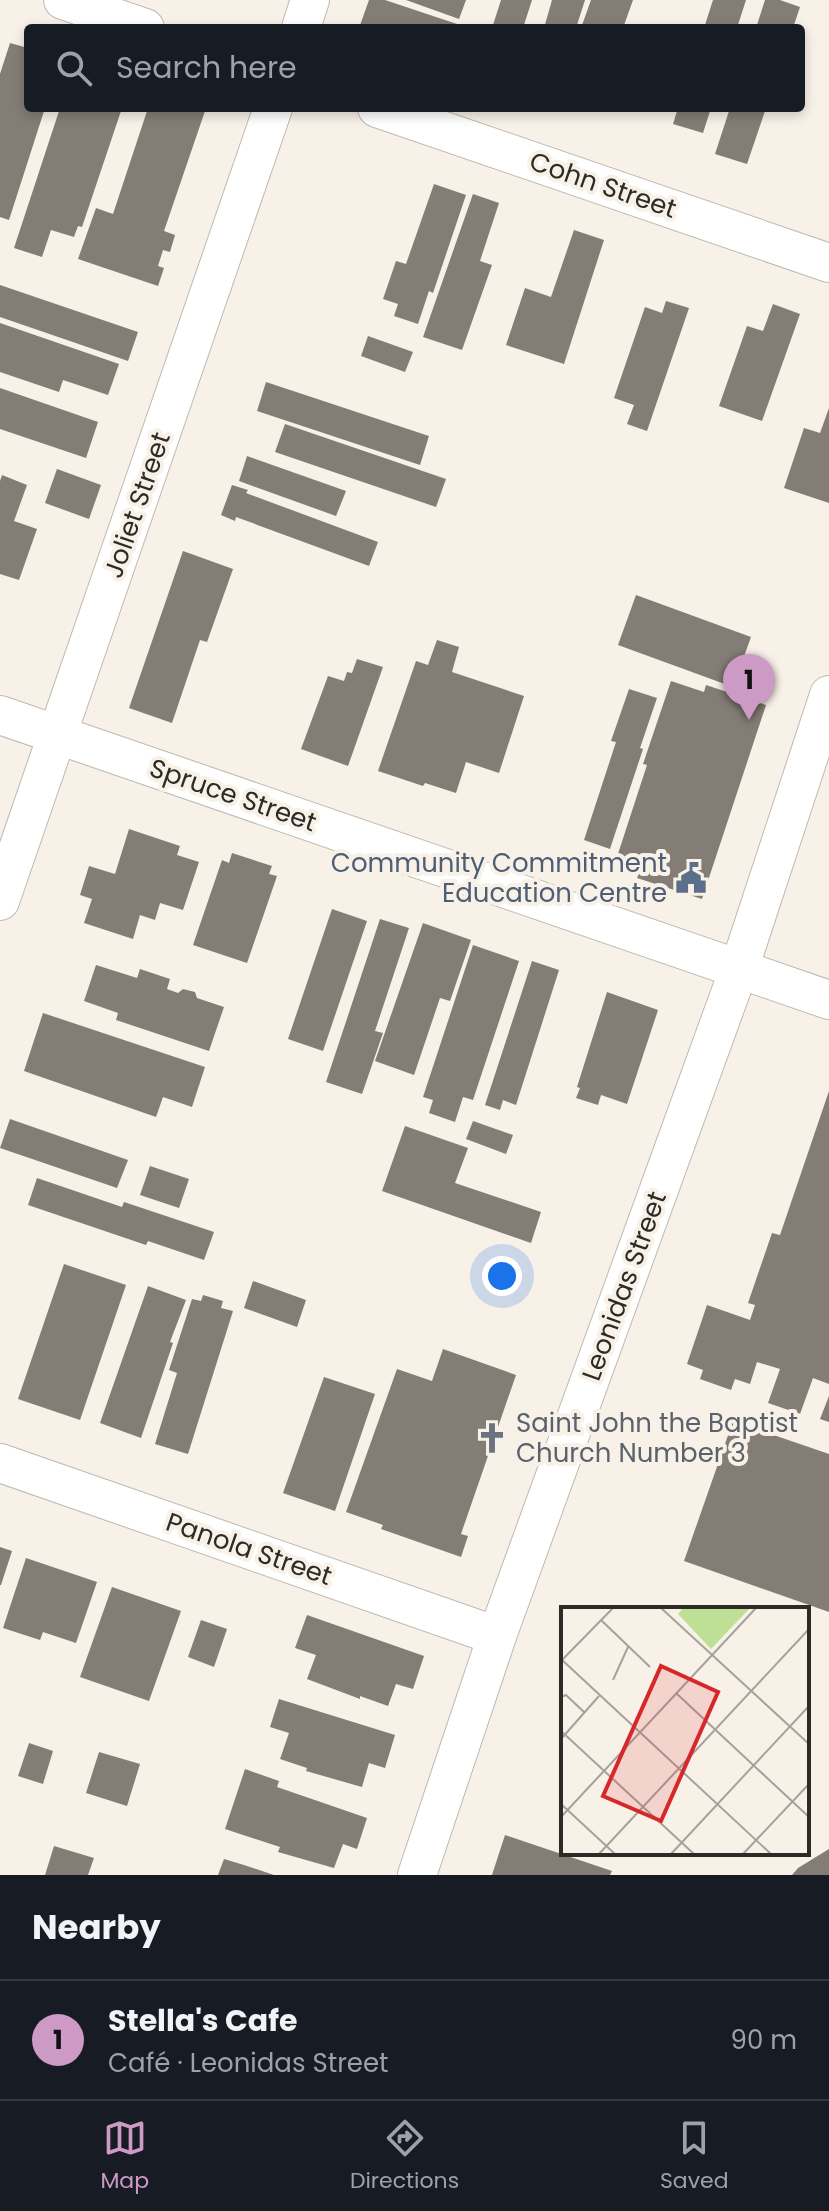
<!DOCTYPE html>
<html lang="en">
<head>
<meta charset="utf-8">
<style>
	:root { --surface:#171b24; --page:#242831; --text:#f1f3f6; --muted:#9ea1a6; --line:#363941; --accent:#cd9ac5 }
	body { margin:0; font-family:Poppins,sans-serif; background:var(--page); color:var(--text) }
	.you { position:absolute; left:502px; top:1276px; width:28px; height:28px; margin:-20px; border:6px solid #fff; border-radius:50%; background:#1a73e8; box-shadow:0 0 0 12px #1a73e833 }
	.badge { display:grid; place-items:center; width:52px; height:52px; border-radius:50%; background:var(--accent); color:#111; font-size:26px; font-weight:700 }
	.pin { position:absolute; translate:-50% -66px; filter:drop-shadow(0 2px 4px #0008) }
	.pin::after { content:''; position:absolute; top:42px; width:28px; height:24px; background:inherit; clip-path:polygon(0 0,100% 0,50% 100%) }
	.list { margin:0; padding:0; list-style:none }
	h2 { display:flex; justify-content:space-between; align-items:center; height:104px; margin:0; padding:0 32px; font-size:34px }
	h2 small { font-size:26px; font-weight:400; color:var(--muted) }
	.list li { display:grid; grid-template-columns:52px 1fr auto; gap:24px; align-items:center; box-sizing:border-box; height:120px; padding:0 32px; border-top:2px solid var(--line) }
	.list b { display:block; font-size:30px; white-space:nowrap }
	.list p { margin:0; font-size:26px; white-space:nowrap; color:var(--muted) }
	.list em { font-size:26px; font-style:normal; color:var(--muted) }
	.icon { flex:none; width:44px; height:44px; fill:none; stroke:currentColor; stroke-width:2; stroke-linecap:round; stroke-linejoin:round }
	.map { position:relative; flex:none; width:829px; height:1875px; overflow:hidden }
	.search { position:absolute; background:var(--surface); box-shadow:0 4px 12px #0003; left:24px; right:24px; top:24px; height:88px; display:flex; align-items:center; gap:20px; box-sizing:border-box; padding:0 28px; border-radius:8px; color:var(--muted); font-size:30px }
	.sheet { height:224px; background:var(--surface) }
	nav { display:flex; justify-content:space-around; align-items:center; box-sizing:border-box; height:112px; border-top:2px solid var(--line); background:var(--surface); font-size:22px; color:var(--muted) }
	nav a { display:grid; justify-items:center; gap:4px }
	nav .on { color:var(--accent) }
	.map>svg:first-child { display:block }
	.building { fill:#837d75 }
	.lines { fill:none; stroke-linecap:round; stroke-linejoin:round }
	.street-casing { stroke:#c0b9b1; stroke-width:40 }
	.street { stroke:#fff; stroke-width:38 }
	.labels { text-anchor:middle; stroke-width:8; stroke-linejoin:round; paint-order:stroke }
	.street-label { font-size:26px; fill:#2d2a27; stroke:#f8f1e8 }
	.service-label { font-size:26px; fill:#4e5e75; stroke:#f8f1e8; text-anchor:end }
	.worship-label { font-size:26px; fill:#5b616d; stroke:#f8f1e8; text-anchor:start }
	.inset-road { fill:none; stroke:#a7a19b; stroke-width:2 }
	.view { fill:#d62828; fill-opacity:0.15; stroke:#d62828; stroke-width:4 }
	.inset-edge { fill:none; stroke:#2d2a27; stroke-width:4 }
</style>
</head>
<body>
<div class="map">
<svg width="829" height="1875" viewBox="0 0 829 1875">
	<rect width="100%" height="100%" fill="#f8f1e8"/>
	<g class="building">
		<path d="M369 0H385L469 28H359Z"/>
		<path d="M406 0H466L459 19Z"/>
		<path d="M501 0H532L523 28H492Z"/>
		<path d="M552 0H585L576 28H544Z"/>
		<path d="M591 0H633L623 28H581Z"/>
		<path d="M713 0H746L737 28H704Z"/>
		<path d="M765 0H780L800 7 793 28H756Z"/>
		<path d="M10 43 28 48V108H45L9 220 0 217V74Z"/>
		<path d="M60 108H122L82 227 78 226 74 237 51 230 42 257 14 248Z"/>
		<path d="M148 108H195L205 111 164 231 175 235 170 252 163 250 158 266 164 268 158 286 78 259 96 208 113 214Z"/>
		<path d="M678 108H711L703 133 673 124Z"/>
		<path d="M730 108H766L747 164 715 154Z"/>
		<path d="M434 184 466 195 433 293 429 291 418 324 394 316 398 304 383 299 396 261 406 264Z"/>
		<path d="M473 194 499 203 480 261 492 265 462 350 423 337Z"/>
		<path d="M574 230 604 240 564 364 506 345 525 288 551 297Z"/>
		<path d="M0 285 138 332 128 361 0 317Z"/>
		<path d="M666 301 689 308 647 431 627 424 634 405 614 398 645 307 662 313Z"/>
		<path d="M773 304 800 314 762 421 719 406 747 326 763 331Z"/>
		<path d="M0 323 119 364 108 395 63 380 59 392 0 372Z"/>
		<path d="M368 336 413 352 405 372 361 356Z"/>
		<path d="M266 382 429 436 420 465 257 411Z"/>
		<path d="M0 388 98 422 86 458 0 429Z"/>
		<path d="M829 408V503L784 488 804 428 820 433Z"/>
		<path d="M285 424 446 479 436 507 275 452Z"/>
		<path d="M247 456 346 491 336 516 239 481Z"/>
		<path d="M57 469 101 485 89 519 45 503Z"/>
		<path d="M2 475 27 485 14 521 37 529 19 580 0 574V481Z"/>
		<path d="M232 485 248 490 246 493 378 542 369 566 236 517 235 521 221 515Z"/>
		<path d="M183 551 233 569 207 642 200 640 172 723 129 708Z"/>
		<path d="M636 595 751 637 733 687 618 645Z"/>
		<path d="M437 640 459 647 452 672 524 696 499 773 466 762 456 793 425 783 423 786 378 771 416 661 428 665Z"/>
		<path d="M357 659 383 667 348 766 301 749 328 676 344 681 347 672 352 673Z"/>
		<path d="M671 681 704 692 706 685 766 705 702 899 637 878 640 871 615 863 647 765 643 764Z"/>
		<path d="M629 689 657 698 640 748 643 749 610 849 584 840 616 742 611 741Z"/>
		<path d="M129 829 180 846 177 855 199 862 183 910 160 903 155 920 140 915 133 939 84 923 92 899 80 895 89 866 115 874Z"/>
		<path d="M232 853 272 866 269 874 277 876 247 963 193 945 222 860 229 863Z"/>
		<path d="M332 909 367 921 323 1051 288 1039Z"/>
		<path d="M380 919 409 928 375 1031 383 1033 362 1094 326 1082Z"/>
		<path d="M423 923 471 940 450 1001 440 998 414 1075 375 1061Z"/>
		<path d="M473 945 519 961 473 1100 463 1097 455 1122 429 1113 433 1100 423 1097Z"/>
		<path d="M532 961 559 970 516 1105 503 1100 500 1110 485 1105Z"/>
		<path d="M96 965 137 978 140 969 170 979 167 989 178 993 183 989 195 992 197 998 224 1007 209 1051 116 1020 118 1013 84 1001Z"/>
		<path d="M607 992 658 1010 627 1104 601 1095 598 1105 576 1098 580 1088 577 1087Z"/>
		<path d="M43 1013 205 1067 192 1107 163 1097 156 1117 24 1071Z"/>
		<path d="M829 1091V1384L813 1378 800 1414 768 1403 780 1369 757 1362 750 1384 735 1379 731 1390 700 1379 703 1370 687 1364 707 1305 750 1320 755 1305 748 1303 772 1233 780 1235Z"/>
		<path d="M10 1119 128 1160 117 1188 0 1148Z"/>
		<path d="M473 1121 513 1135 506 1154 466 1139Z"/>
		<path d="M405 1126 468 1148 455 1183 541 1212 531 1243 382 1191Z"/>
		<path d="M150 1166 189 1179 179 1208 140 1195Z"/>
		<path d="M37 1178 122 1207 124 1202 214 1232 204 1260 148 1241 146 1245 28 1205Z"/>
		<path d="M64 1264 126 1285 80 1420 18 1399Z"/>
		<path d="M253 1281 306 1300 297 1327 244 1308Z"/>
		<path d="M148 1286 186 1300 170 1342 173 1343 141 1438 100 1423Z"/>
		<path d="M203 1295 223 1301 221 1308 233 1311 188 1454 155 1444 177 1373 169 1370 192 1299 201 1301Z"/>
		<path d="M443 1349 516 1375 461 1534 468 1536 461 1557 381 1529 383 1525 346 1512 397 1369 432 1381Z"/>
		<path d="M324 1377 375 1394 335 1511 283 1493Z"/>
		<path d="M829 1396V1422L820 1419Z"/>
		<path d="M733 1421 829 1454V1612L684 1561Z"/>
		<path d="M0 1547 12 1551 1 1585H0Z"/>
		<path d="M26 1558 97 1582 76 1643 43 1632 40 1640 3 1628Z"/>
		<path d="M112 1587 181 1611 149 1701 80 1677Z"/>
		<path d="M307 1615 424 1656 413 1689 396 1684 388 1706 360 1696V1699L307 1679 316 1655 295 1648Z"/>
		<path d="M201 1620 227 1629 214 1667 188 1657Z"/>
		<path d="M279 1699 395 1735 385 1768 369 1763 362 1787 306 1771 307 1768 280 1759 289 1733 270 1727Z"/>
		<path d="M29 1743 53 1751 43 1784 18 1776Z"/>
		<path d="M99 1752 140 1764 127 1806 86 1793Z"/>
		<path d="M245 1769 279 1781 277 1787 367 1818 357 1849 343 1844 334 1868 278 1852 280 1847 225 1829Z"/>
		<path d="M505 1835 612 1871 610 1875H492Z"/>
		<path d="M54 1846 94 1858 88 1875H45Z"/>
		<path d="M829 1849V1875H792L798 1868Z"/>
		<path d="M224 1859 244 1865 274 1875H218Z"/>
	</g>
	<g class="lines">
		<defs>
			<g id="street">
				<path d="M63 0 145 28"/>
				<path d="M301 28 310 0"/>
				<path d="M377 108 829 263"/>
				<path d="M0 715 829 1000"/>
				<path d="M0 901 273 108"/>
				<path d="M0 1463 497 1636"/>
				<path d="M417 1875 497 1636 739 969 829 695"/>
			</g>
		</defs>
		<use href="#street" class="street-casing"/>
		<use href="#street" class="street"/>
	</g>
	<defs>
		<symbol id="civic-bare" viewBox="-9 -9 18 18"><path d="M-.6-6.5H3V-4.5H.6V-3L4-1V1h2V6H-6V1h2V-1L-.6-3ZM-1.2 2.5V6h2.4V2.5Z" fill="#5c6f8a" stroke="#f8f1e8" stroke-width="2.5" paint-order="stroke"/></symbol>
		<symbol id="church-bare" viewBox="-9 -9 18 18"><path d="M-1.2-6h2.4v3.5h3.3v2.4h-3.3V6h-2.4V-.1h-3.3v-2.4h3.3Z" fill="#6b7280" stroke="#f8f1e8" stroke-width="2.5" paint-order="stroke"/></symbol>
	</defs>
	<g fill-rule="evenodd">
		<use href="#civic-bare" x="669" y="856" width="44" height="44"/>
		<use href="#church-bare" x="470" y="1416" width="44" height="44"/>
	</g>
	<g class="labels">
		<g class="street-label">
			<text transform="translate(603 185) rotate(19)" y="9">Cohn Street</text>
			<text transform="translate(137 505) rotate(-71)" y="9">Joliet Street</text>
			<text transform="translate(233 795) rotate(19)" y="9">Spruce Street</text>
			<text transform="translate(624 1286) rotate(-70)" y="9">Leonidas Street</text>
			<text transform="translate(249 1549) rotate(19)" y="9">Panola Street</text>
		</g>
		<g class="service-label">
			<text x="667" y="872">Community Commitment<tspan x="667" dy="30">Education Centre</tspan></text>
		</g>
		<g class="worship-label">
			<text x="516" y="1432">Saint John the Baptist<tspan x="516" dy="30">Church Number 3</tspan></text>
		</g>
	</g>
	<g transform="translate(561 1607)">
		<rect width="248" height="248" fill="#f8f1e8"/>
		<path d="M122 1H189L150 42 117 7Z" fill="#bedf96"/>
		<path class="inset-road" d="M100 1 248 137M40 13 89 60M0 52 210 247M1 53 52 1M52 73 67 40M115 86 248 210M0 90 5 88 24 106M0 124 133 247M0 132 38 89M0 197 54 247M0 210 195 1M38 247 248 22M110 247 248 99M182 247 248 177"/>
		<path class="view" d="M100 59 157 85 100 214 42 189Z"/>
		<rect width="248" height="248" class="inset-edge"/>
	</g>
</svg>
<div class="you"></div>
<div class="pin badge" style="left:749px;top:720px">1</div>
<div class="search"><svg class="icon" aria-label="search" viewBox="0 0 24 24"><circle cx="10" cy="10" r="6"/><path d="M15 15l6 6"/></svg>Search here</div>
</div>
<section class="sheet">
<h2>Nearby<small></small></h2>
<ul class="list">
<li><span class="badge">1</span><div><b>Stella's Cafe</b><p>Café · Leonidas Street</p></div><em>90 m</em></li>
</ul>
</section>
<nav>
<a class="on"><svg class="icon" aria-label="map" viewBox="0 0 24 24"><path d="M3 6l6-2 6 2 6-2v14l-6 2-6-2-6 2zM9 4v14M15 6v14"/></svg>Map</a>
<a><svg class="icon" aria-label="directions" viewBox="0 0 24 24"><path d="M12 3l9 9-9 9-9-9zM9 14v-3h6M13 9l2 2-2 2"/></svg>Directions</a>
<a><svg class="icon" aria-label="saved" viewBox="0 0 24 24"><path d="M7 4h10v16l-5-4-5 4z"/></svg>Saved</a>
</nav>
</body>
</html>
